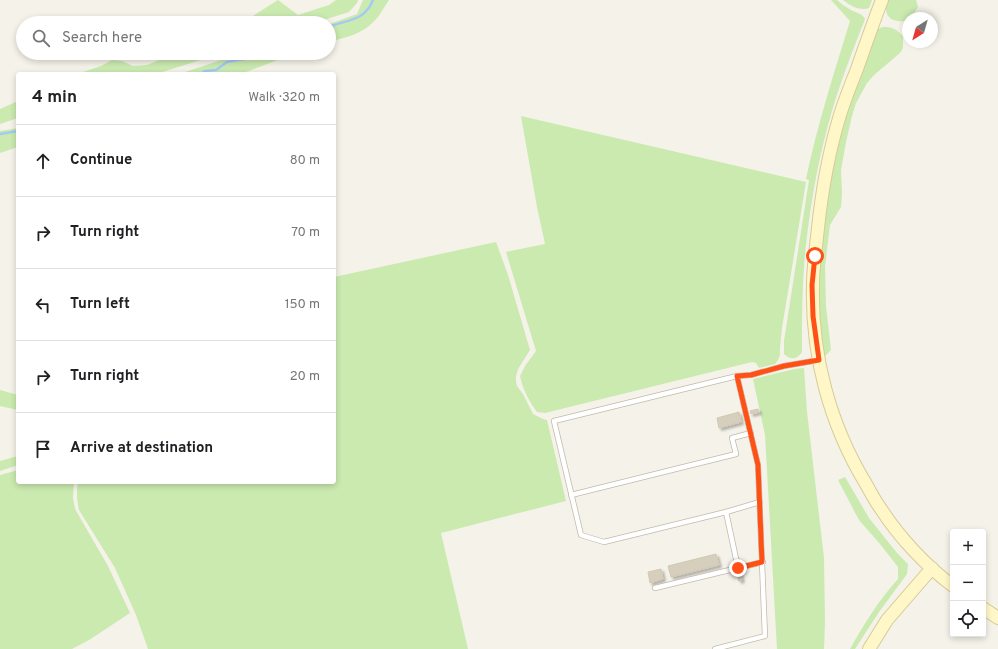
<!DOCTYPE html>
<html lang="en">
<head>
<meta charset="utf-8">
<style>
	:root { --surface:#fff; --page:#f2f2f2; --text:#202124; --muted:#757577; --line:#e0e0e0 }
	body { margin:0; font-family:Overpass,sans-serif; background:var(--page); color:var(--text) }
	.controls { position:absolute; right:12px; bottom:12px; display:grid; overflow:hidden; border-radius:4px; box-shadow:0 2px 6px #0003 }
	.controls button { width:36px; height:36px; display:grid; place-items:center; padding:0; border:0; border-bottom:1px solid var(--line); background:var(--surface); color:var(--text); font:20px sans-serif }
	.compass { position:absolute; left:902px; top:12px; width:36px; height:36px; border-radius:50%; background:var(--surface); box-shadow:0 2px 6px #0003; rotate:217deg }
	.stop { position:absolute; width:12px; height:12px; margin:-9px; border:3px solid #ff5015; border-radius:50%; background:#fff }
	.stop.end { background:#ff5015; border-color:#fff; box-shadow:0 1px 4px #0008 }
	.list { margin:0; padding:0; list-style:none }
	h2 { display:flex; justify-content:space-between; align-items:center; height:52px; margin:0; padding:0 16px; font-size:17px }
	h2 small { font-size:13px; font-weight:400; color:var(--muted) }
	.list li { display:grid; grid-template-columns:26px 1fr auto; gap:12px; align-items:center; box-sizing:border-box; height:72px; padding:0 16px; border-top:1px solid var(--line) }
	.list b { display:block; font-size:15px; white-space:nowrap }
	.list em { font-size:13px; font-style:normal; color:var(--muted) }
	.icon { flex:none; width:22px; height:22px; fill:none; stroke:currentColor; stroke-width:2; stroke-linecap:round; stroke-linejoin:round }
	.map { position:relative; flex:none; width:998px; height:649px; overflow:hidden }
	.search { position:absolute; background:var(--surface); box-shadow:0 2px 6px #0003; left:16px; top:16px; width:320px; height:44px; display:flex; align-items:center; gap:10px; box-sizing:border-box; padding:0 14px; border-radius:22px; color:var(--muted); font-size:15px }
	.panel { position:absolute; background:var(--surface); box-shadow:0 2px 6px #0003; left:16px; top:72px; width:320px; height:412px; border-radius:4px }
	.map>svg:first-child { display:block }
	.green { fill:#caeab0 }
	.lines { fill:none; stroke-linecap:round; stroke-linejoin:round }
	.stream { stroke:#a4caf3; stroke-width:2.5 }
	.building { fill:#d7cfbd; stroke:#d2c8b0; filter:url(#shadow) }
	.lane-casing { stroke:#c1bbab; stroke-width:6 }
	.secondary-casing { stroke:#d6cb97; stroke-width:14 }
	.lane { stroke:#fff; stroke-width:4.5 }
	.secondary { stroke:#fff7c8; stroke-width:12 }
	.route { stroke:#ff5015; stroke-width:5 }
</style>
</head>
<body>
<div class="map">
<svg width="998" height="649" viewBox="0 0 998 649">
	<defs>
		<filter id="shadow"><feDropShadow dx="2.5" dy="2.5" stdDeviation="1" flood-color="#0004"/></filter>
	</defs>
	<rect width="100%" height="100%" fill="#f5f2e9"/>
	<g class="green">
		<path d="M278 0 298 15 329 5 336 0H358L357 3 349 12 314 23H242Z"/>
		<path d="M363 0H389C383 9 378 19 370 25 359 35 343 38 329 42V24L357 14Z"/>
		<path d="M831 0H837C841 4 846 7 851 10 856 13 862 13 865 19 853 50 841 80 832 111 819 155 811 200 806 245 802 281 802 317 802 352 797 360 790 360 784 354V341L809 180 806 179C817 126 834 73 850 21Z"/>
		<path d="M843 0H872L869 8C859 11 851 6 843 0Z"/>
		<path d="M888 0H916L918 7 911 18H908V20C899 23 887 21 886 10 886 7 887 3 888 0Z"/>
		<path d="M883 27C893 27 896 29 903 36V48L900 53 874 75 867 83 856 103 852 116 846 142 841 170 842 193 841 207 830 225 825 267 826 306 831 350 825 356 820 330 818 309 820 245 825 207 838 147 855 84 875 34 878 29Z"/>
		<path d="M177 53H223L156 74H77L101 66 112 60 122 61 133 66 147 65Z"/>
		<path d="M243 53H296L241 74H179Z"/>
		<path d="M18 101V118L0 124V109Z"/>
		<path d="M521 116 806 182 782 328 780 347V355L778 360 775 364 759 368 756 363 752 362 545 413 537 412C530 403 522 388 520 376L525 366 536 351 506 252 545 244 537 207Z"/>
		<path d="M18 128V147L0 153V131Z"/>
		<path d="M496 242 508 275 530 350 518 369 516 376V381L517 386 523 394 533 414 543 419 547 420 566 501 441 533 468 649H148L136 615 115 568 79 510C77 500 76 492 78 482H334V277Z"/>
		<path d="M804 368 807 412 824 558 825 622 824 649H777L765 435 753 379 795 369Z"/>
		<path d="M0 390 18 395V410L0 406Z"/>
		<path d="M18 456V465L0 471V461Z"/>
		<path d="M18 470V482H74L73 498 75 509 108 566 130 613 89 640 72 649H0V475Z"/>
		<path d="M845 477 869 518 897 553 908 564 907 574 879 612 855 649H850C864 624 879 600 898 579V567L880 544 859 520 838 480Z"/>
	</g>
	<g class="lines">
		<g class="stream">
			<path d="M329 27C348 19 364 22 373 0"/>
			<path d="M200 74 205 71 216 70 227 62 244 59 260 53"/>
			<path d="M0 134 18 131"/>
		</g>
	</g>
	<g class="building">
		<path d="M758 409 759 412 751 414 750 411Z"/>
		<path d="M739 412 741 422 719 428 717 418Z"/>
		<path d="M716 554 719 565 671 577 668 566Z"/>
		<path d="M661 569 663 579 650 583 648 572Z"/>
		<path d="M740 573 742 580 739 581 737 574Z"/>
	</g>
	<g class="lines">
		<defs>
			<g id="lane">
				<path d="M571 495 736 454 732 438 751 433"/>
				<path d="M726 512 760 502"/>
				<path d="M738 568 726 512 604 542 581 535 554 421 737 376 751 375 784 366 819 360"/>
				<path d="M655 588 763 562"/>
				<path d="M715 649 765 636 758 465 737 376"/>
			</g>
			<g id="secondary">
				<path d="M882 0C873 23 865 46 857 69 851 84 845 99 840 115 829 151 822 190 818 228 816 247 813 266 813 285 811 355 830 425 866 484 871 493 875 501 881 509 899 537 926 566 953 586"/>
				<path d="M983 608 998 618"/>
				<path d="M869 649 887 620 932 568"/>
			</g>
		</defs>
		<use href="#lane" class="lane-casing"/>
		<use href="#secondary" class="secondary-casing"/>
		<use href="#lane" class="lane"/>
		<use href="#secondary" class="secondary"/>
	</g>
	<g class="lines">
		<path class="route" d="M738 568 762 562 758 465 737 376 751 375 784 366 819 360 813 316 812 285 815 256"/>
	</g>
</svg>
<div class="controls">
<button>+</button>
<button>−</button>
<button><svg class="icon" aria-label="locate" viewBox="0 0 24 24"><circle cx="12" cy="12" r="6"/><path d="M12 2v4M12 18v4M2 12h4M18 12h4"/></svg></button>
</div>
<svg class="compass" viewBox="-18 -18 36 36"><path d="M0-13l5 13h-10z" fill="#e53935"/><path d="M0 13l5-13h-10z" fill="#757577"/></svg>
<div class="stop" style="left:815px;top:256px"></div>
<div class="stop end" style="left:738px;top:568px"></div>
<div class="search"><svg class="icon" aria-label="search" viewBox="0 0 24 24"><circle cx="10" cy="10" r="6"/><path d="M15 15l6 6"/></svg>Search here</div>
<section class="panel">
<h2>4 min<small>Walk · 320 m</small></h2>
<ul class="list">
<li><svg class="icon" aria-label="ahead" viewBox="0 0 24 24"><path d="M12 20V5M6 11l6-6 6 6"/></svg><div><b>Continue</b></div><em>80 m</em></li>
<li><svg class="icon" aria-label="right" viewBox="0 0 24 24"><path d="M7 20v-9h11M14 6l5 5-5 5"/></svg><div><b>Turn right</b></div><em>70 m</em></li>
<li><svg class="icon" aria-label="left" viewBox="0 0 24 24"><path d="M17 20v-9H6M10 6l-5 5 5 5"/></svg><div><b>Turn left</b></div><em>150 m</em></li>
<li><svg class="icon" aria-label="right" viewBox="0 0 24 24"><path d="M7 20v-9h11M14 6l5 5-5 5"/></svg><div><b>Turn right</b></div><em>20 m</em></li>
<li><svg class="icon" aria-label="arrive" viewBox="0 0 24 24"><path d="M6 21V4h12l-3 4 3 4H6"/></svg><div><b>Arrive at destination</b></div></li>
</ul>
</section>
</div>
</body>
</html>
